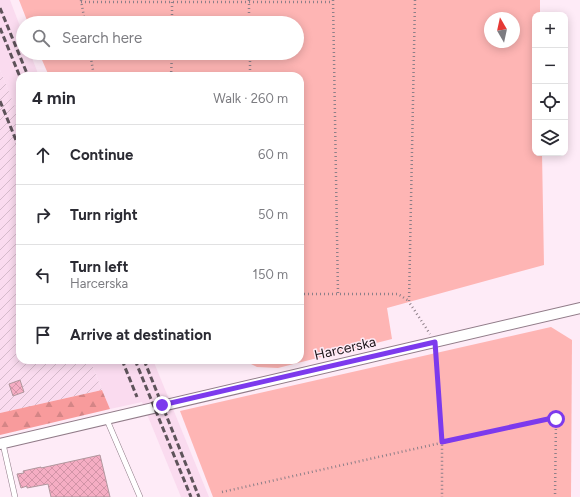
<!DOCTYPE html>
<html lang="en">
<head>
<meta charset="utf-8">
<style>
	:root { --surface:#fff; --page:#f2f2f3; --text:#2b2b33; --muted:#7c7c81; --line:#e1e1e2 }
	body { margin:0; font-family:Figtree,sans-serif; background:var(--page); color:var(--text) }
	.controls { position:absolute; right:12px; top:12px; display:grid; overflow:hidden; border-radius:8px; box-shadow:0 2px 10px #0003 }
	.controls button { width:36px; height:36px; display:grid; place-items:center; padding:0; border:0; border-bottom:1px solid var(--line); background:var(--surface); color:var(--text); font:20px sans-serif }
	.compass { position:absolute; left:484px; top:12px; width:36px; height:36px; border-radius:50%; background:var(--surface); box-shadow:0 2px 10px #0003; rotate:351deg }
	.stop { position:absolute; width:12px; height:12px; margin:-9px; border:3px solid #7c3aed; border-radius:50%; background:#fff }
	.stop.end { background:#7c3aed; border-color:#fff; box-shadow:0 1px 4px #0008 }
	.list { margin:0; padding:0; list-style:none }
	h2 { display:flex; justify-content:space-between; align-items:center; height:52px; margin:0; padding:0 16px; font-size:17px }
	h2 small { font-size:13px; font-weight:400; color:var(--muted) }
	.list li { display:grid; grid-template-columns:26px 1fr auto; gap:12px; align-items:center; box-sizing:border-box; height:60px; padding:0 16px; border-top:1px solid var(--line) }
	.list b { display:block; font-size:15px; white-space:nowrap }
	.list p { margin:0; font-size:13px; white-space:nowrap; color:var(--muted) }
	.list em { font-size:13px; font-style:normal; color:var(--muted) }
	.icon { flex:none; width:22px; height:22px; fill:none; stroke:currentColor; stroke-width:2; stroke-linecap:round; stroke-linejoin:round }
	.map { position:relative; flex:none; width:580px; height:497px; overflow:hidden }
	.search { position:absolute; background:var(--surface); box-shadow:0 2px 10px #0003; left:16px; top:16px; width:288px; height:44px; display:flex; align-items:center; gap:10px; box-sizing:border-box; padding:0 14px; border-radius:22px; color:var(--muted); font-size:15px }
	.panel { position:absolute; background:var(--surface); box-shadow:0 2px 10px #0003; left:16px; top:72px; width:288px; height:292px; border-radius:12px }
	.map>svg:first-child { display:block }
	.built { fill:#fadbef }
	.industrial { fill:url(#industrial-furrows) }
	.forest { fill:url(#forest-firs) }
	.green { fill:#feb5b4; fill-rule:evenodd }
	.building { fill:url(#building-cross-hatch); stroke:#b1979e }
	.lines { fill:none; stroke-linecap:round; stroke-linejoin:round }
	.service-casing { stroke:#917c89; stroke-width:6 }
	.minor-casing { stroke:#917c89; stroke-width:12 }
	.path { stroke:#8d7f88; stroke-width:2.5; stroke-dasharray:1 3; stroke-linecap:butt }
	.service { stroke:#fff; stroke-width:5 }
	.minor { stroke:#fff; stroke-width:10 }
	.rail { stroke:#5e535a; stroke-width:3; stroke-dasharray:6 3; stroke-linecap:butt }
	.route { stroke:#7c3aed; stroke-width:5 }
	.labels { text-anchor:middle; stroke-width:3; stroke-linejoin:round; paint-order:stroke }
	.street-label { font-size:14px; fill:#1e161b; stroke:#feebf7 }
</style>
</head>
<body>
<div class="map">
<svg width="580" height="497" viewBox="0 0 580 497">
	<defs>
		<pattern id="industrial-furrows" width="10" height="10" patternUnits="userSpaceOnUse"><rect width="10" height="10" fill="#fadbef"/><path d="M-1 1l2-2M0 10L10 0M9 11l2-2" fill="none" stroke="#d6bbcc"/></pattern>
		<pattern id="forest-firs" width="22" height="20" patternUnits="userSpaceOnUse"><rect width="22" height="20" fill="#f89b9c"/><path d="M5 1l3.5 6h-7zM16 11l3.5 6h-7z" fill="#d48586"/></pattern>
		<pattern id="building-cross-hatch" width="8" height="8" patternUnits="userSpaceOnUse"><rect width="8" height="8" fill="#f5adc3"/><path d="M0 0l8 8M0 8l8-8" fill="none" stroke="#d294a7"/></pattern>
	</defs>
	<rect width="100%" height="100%" fill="#feebf7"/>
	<g class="built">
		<path d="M0 0H10L23 34V53H30L39 76H20V119L0 70Z"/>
		<path d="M90 360H153L209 497H181L142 402 110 409Z"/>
	</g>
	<path class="industrial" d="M0 70 20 119V360H90L102 390 0 413Z"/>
	<path class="forest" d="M102 390 110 409 0 435V413Z"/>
	<g class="green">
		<path d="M19 0H540V15H535V153H542L544 265 387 308 392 339 278 368 257 367 243 360H300V76H49L39 53H297V23H28ZM490 18H514V42H490Z"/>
		<path d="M551 327 572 340 571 497H213L180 411Z"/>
	</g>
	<g class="building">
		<path d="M20 380 24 392 13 396 9 384Z"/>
		<path d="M100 455 110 497H51L48 484 27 488V486L21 488 17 474 24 473 23 471 41 467V468Z"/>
	</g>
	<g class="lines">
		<defs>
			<g id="service">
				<path d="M107 420 140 497"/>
				<path d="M3 444 15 497"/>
			</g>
			<path id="minor" d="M0 444 580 308"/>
		</defs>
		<use href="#service" class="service-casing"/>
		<use href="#minor" class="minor-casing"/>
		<g class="path">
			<path d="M81 0 85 23"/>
			<path d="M249 0V23"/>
			<path d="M333 0 338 294"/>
			<path d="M415 0 409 302 430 334"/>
			<path d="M81 2H333"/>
			<path d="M172 23V0"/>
			<path d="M90 53 94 76"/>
			<path d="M250 53V76"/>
			<path d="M171 76 172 53"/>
			<path d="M300 294H398L409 301"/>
			<path d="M435 353 442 442V497"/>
			<path d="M222 492 548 419H556L555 497"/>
		</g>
		<use href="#service" class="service"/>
		<use href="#minor" class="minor"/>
		<g class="rail">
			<path d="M0 8 28 76"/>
			<path d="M0 28 20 77"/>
			<path d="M0 101 20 150"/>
			<path d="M122 360 137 397"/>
			<path d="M135 360 191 497"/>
			<path d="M144 360 199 497"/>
		</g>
	</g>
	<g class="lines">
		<path class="route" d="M162 405 435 342 442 442 548 419H556"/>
	</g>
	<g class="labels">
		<g class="street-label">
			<text transform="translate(345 348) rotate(-13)" y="5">Harcerska</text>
		</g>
	</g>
</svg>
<div class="controls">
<button>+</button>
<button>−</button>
<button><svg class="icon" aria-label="locate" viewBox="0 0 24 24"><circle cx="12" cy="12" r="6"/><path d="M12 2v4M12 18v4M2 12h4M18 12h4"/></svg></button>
<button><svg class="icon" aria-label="layers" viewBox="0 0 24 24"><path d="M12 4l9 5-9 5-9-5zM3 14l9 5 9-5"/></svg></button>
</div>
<svg class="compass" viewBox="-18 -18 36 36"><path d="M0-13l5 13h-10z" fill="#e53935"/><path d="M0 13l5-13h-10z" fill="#7c7c81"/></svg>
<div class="stop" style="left:556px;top:419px"></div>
<div class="stop end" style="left:162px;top:405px"></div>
<div class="search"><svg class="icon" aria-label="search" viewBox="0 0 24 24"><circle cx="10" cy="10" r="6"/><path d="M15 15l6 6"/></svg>Search here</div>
<section class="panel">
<h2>4 min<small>Walk · 260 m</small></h2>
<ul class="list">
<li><svg class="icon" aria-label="ahead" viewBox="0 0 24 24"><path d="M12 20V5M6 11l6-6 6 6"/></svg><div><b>Continue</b></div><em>60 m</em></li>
<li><svg class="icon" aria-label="right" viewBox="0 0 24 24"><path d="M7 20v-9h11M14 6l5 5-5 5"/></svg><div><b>Turn right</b></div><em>50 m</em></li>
<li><svg class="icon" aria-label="left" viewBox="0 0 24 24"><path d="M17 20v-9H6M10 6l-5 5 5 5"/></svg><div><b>Turn left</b><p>Harcerska</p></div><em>150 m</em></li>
<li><svg class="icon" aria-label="arrive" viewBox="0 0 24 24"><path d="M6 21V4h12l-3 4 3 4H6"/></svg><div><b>Arrive at destination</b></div></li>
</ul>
</section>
</div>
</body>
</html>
